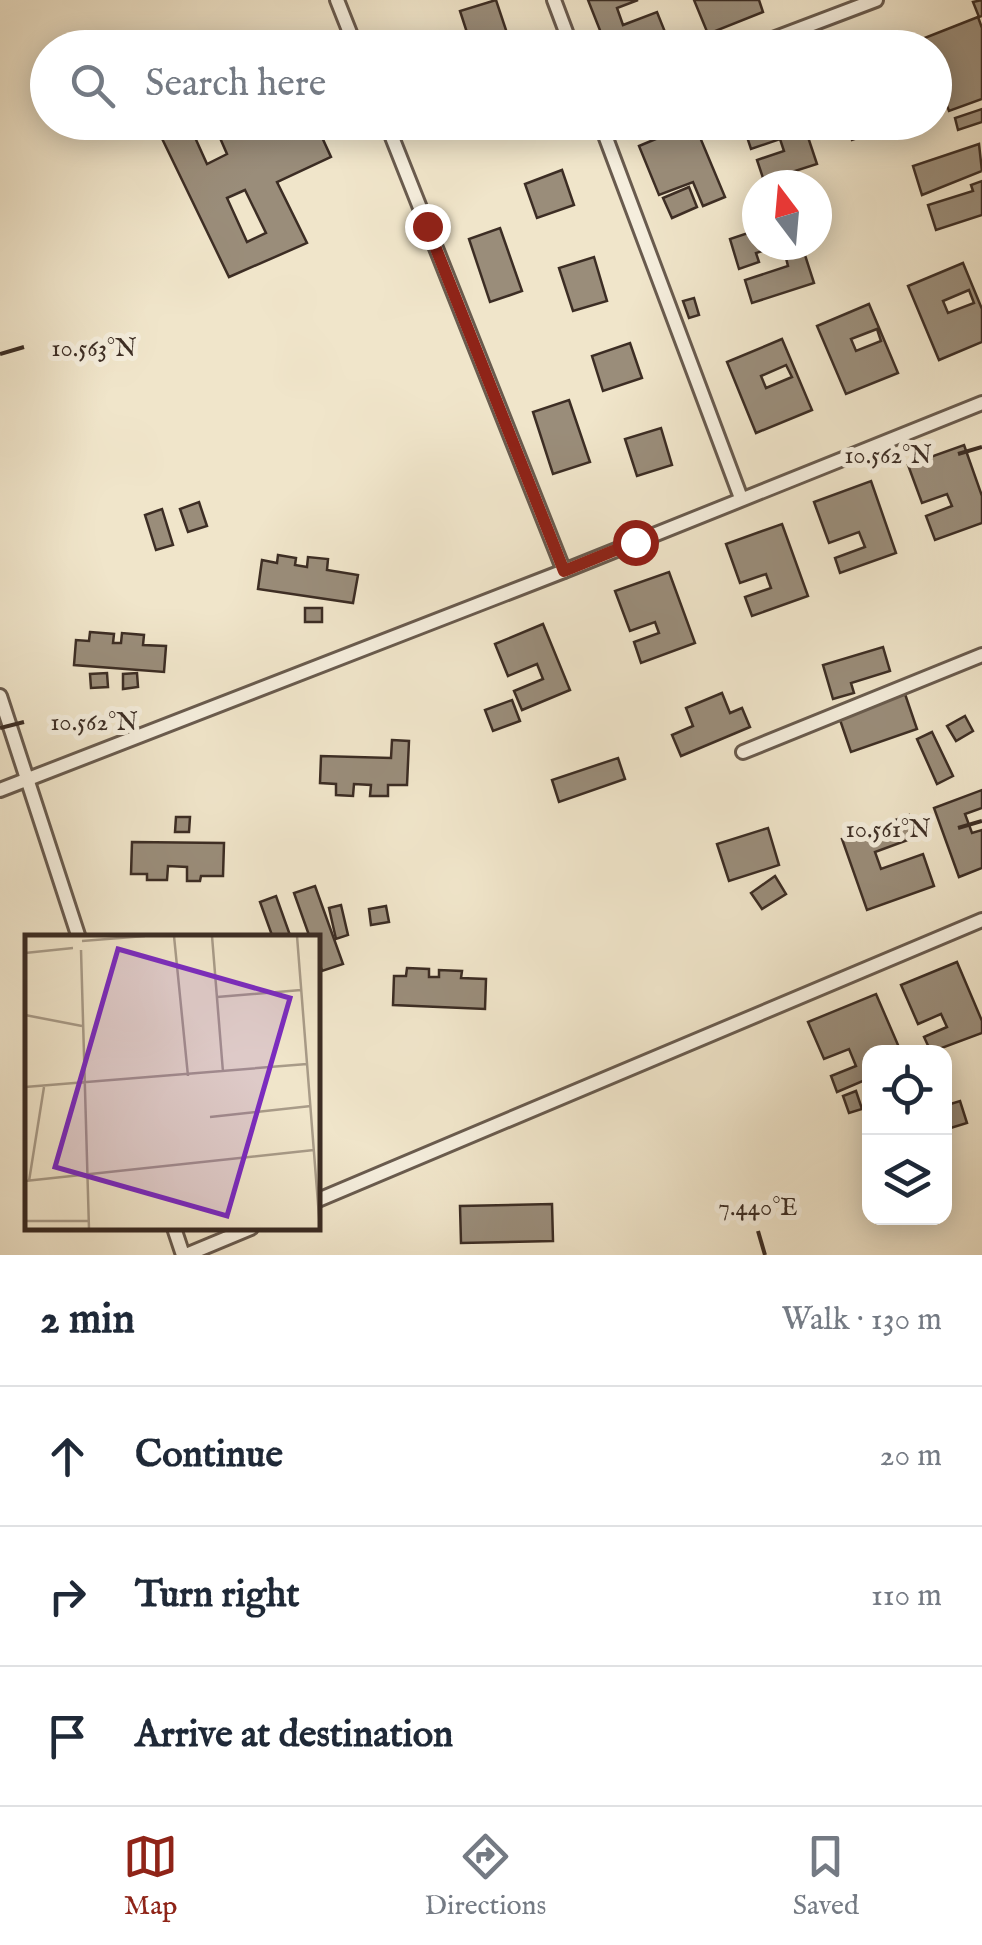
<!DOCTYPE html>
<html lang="en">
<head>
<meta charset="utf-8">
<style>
	:root { --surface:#fff; --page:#f6f6f7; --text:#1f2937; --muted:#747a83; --line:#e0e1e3; --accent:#8f2418 }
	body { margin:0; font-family:"IM FELL English",serif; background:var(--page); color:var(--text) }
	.controls { position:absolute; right:30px; bottom:30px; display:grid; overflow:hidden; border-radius:20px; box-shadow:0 5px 25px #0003 }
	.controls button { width:90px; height:90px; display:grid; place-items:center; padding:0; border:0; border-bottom:2px solid var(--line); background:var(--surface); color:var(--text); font:50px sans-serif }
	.compass { position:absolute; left:742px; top:170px; width:90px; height:90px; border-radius:50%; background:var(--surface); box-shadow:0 5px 25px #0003; rotate:344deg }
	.stop { position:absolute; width:30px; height:30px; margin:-22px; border:8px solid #8f2418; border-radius:50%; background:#fff }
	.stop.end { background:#8f2418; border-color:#fff; box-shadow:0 2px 10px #0008 }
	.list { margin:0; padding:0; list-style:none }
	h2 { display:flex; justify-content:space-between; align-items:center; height:130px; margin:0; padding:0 40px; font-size:42px }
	h2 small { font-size:32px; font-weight:400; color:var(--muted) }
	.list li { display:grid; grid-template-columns:65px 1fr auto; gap:30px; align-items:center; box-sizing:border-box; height:140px; padding:0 40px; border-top:2px solid var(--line) }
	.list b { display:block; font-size:38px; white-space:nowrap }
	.list em { font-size:32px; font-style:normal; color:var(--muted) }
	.icon { flex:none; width:55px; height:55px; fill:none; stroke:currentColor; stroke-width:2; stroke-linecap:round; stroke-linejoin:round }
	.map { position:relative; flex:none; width:982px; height:1255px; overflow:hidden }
	.search { position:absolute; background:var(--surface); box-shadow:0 5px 25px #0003; left:30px; right:30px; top:30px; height:110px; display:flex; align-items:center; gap:25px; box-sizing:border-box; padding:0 35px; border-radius:55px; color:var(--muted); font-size:38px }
	.sheet { height:550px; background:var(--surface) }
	nav { display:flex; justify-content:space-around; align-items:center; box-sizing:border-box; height:140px; border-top:2px solid var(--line); background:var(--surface); font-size:28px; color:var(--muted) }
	nav a { display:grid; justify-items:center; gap:5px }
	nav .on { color:var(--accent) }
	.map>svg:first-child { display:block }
	.building { fill:#9a8d7a; stroke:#3c2d24; stroke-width:2.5; fill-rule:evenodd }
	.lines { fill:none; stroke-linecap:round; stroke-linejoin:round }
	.service-casing { stroke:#695b4e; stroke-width:18 }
	.service { stroke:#f5eedd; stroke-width:12 }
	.route { stroke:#8f2418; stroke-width:12 }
	.ticks { fill:none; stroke:#3c2d24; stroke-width:4 }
	.inset-road { fill:none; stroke:#a89b88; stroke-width:2.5 }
	.view { fill:#7b2cbf; fill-opacity:0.15; stroke:#7b2cbf; stroke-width:5 }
	.inset-edge { fill:none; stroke:#3c2d24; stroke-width:5 }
	.ticks-label { font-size:25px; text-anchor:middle; fill:#3c2d24; stroke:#f5eedd; stroke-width:10; stroke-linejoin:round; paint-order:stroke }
</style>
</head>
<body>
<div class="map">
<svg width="982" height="1255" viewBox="0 0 982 1255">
	<rect width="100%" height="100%" fill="#f0e5ca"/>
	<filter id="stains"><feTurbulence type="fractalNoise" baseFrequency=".002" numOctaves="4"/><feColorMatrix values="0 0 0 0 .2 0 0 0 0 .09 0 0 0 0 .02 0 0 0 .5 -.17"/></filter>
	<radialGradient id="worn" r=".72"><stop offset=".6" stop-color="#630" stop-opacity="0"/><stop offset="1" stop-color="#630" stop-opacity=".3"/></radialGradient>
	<g class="building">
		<path d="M496 0 509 39 472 48 460 11Z"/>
		<path d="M588 0H638L617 8 623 25 657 12 671 47 607 48Z"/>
		<path d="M694 0H759L763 12 708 34Z"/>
		<path d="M982 0V16L979 17 973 2Z"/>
		<path d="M978 17 982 28V99L949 111 934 72V48H925L922 39Z"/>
		<path d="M982 109V122L958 130 955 118Z"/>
		<path d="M154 122H188L207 164 227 154 213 122H249L254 134 279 122H315L331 157 277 182 307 243 229 277ZM245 190 266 233 247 242 227 198Z"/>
		<path d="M503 122H538L539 124 506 134Z"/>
		<path d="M742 122H803L817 164 764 181 757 160 784 151 780 139 751 149Z"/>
		<path d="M846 122H903L852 140Z"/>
		<path d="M694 123 725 197 703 206 693 182 659 195 639 146Z"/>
		<path d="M979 144 982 171 922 195 913 166Z"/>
		<path d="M562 170 574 205 537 218 525 184Z"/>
		<path d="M982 181V215L936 230 928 205 973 191 971 185Z"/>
		<path d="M689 187 697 207 672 218 663 198Z"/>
		<path d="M500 228 522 291 490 302 469 239Z"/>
		<path d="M757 230V245H781L756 253 759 262 739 269 730 239Z"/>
		<path d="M783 245H801V248L785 253Z"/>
		<path d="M804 252 814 283 752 303 745 280 788 266 786 258Z"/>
		<path d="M594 257 607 301 573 311 559 268Z"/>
		<path d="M963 263 982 309V342L939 360 908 286ZM969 290 974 303 948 313 943 301Z"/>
		<path d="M694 298 699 315 689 318 683 301Z"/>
		<path d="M869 304 898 373 846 394 817 326ZM877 329 881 341 856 351 851 339Z"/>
		<path d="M782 339 812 410 756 433 727 362ZM786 365 792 377 766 388 761 376Z"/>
		<path d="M630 343 642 378 603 391 592 356Z"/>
		<path d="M569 400 590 462 553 474 533 412Z"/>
		<path d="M661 428 672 465 637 476 625 439Z"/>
		<path d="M964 445 982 496V523L935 540 926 516 952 506 947 494 922 503 908 465Z"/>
		<path d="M871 481 896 553 840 573 835 558 865 547 859 532 829 543 814 502Z"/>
		<path d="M199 502 207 526 188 532 180 509Z"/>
		<path d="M162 509 173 545 156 550 145 515Z"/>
		<path d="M782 524 808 596 752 616 745 597 771 588 766 574 740 583 726 544Z"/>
		<path d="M278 555 296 558 295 565 307 567 308 557 328 559 327 570 358 575 353 603 258 589 262 560 277 563Z"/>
		<path d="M669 572 695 643 641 663 634 642 659 633 655 622 630 631 615 591Z"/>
		<rect x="305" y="608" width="17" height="14"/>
		<path d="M543 624 570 690 522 710 514 691 543 679 537 664 508 676 495 644Z"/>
		<path d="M90 632 114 634 113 643H121L122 633 144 635 143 645 166 646 164 672 74 665 76 640 89 641Z"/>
		<path d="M883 647 890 671 851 683 854 693 833 699 823 665Z"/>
		<path d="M107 673 108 687 91 688 90 674Z"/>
		<path d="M137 673 138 687 123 689V674Z"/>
		<path d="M722 693 730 713 742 708 750 727 681 756 672 735 693 726 686 708Z"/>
		<path d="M905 694 917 729 851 752 839 717Z"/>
		<path d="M512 700 520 721 493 731 485 710Z"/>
		<path d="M965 716 973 731 956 741 947 726Z"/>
		<path d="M932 732 953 776 937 784 917 739Z"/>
		<path d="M392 740 409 741 407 785H388V796H370L371 785 354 784 353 796 336 795V784L320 783 321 756 391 758Z"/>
		<path d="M618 758 625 779 559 802 552 780Z"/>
		<path d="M982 790V808L965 814 972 833 982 830V868L959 877 934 808Z"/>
		<path d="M909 815 916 837 875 852 881 869 923 854 934 886 867 910 842 839Z"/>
		<path d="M176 817H190L189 832H175Z"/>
		<path d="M768 828 779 865 729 881 717 844Z"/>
		<path d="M132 842 224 843 223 876H201L200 881H187V867L168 866 167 880H147V874H131Z"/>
		<path d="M775 876 786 894 762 909 751 893Z"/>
		<path d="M315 886 343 964 322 971 318 959V938H310L294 893Z"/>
		<path d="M276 896 291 938H273L260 902Z"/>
		<path d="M341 905 348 935 336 939 329 908Z"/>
		<path d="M386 906 389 922 371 925 369 909Z"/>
		<path d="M957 962 982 1021V1033L931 1052 924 1037 947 1027 941 1014 918 1024 901 985Z"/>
		<path d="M407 968 429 969V977H439V970L462 971 461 978 486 979 485 1009 393 1005 394 976H406Z"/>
		<path d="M876 994 901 1052H870V1078L837 1092 831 1076 856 1066 849 1049 824 1059 808 1022Z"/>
		<path d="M856 1091 862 1109 849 1113 843 1096Z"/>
		<path d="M960 1101 967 1123 944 1130V1106Z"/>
		<path d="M552 1204 553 1241 461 1243 460 1206Z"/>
	</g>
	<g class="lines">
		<defs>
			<g id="service">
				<path d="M337 0 356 48"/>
				<path d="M554 0 572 48"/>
				<path d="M749 48 876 0"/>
				<path d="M386 122 564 571"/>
				<path d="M600 122 741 498"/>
				<path d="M0 696 79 938"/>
				<path d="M743 752 982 655"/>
				<path d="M0 790 564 571 982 403"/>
				<path d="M318 1200 982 920"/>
				<path d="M174 1228 183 1255"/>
				<path d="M186 1255 251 1228"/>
			</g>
		</defs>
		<use href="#service" class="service-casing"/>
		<use href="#service" class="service"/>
	</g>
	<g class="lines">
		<path class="route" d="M427 226 564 571 635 542"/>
	</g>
	<path class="ticks" d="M0 354 24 347M958 454 982 447M0 728 24 722M958 828 982 821M758 1231 765 1255"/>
	<g transform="translate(25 935)">
		<rect width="295" height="295" fill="#f0e5ca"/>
		<path class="inset-road" d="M149 1 163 141M187 1 198 137M272 1 295 294M57 6 120 1M56 15 64 294M0 18 48 13M192 62 276 55M0 80 57 91M0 152 282 129M185 182 286 171M0 246 289 215M4 246 19 152M0 286H64"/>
		<path class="view" d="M93 14 265 63 202 281 30 232Z"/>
		<rect width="295" height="295" class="inset-edge"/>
	</g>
	<g class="ticks-label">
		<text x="94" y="356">10.563°N</text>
		<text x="888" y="463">10.562°N</text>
		<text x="94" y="730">10.562°N</text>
		<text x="888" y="837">10.561°N</text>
		<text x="758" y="1215">7.440°E</text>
	</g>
	<rect width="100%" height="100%" filter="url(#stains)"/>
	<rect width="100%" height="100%" fill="url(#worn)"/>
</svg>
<div class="controls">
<button><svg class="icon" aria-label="locate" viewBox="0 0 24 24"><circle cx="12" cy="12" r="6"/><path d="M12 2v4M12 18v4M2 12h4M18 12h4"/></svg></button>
<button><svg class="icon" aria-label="layers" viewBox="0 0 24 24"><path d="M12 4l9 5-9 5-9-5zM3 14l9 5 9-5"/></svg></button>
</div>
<svg class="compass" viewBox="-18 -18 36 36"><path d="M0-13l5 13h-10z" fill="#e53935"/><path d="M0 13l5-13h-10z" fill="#747a83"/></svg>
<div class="stop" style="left:635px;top:542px"></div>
<div class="stop end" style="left:427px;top:226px"></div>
<div class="search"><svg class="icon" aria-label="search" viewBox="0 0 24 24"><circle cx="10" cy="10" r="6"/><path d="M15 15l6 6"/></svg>Search here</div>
</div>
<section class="sheet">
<h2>2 min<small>Walk · 130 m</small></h2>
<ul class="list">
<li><svg class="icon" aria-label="ahead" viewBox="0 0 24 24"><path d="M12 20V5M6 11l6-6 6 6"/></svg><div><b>Continue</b></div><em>20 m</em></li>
<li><svg class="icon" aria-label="right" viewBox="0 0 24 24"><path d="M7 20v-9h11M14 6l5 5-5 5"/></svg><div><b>Turn right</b></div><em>110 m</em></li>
<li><svg class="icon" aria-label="arrive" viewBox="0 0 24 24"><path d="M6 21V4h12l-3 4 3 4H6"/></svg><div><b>Arrive at destination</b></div></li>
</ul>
</section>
<nav>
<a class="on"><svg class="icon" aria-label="map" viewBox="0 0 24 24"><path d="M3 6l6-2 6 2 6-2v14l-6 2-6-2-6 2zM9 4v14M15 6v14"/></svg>Map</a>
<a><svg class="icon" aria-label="directions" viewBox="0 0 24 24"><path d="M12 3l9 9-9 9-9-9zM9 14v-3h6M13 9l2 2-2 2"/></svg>Directions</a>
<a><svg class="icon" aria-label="saved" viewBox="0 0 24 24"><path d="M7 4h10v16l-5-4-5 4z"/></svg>Saved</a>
</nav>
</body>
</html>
